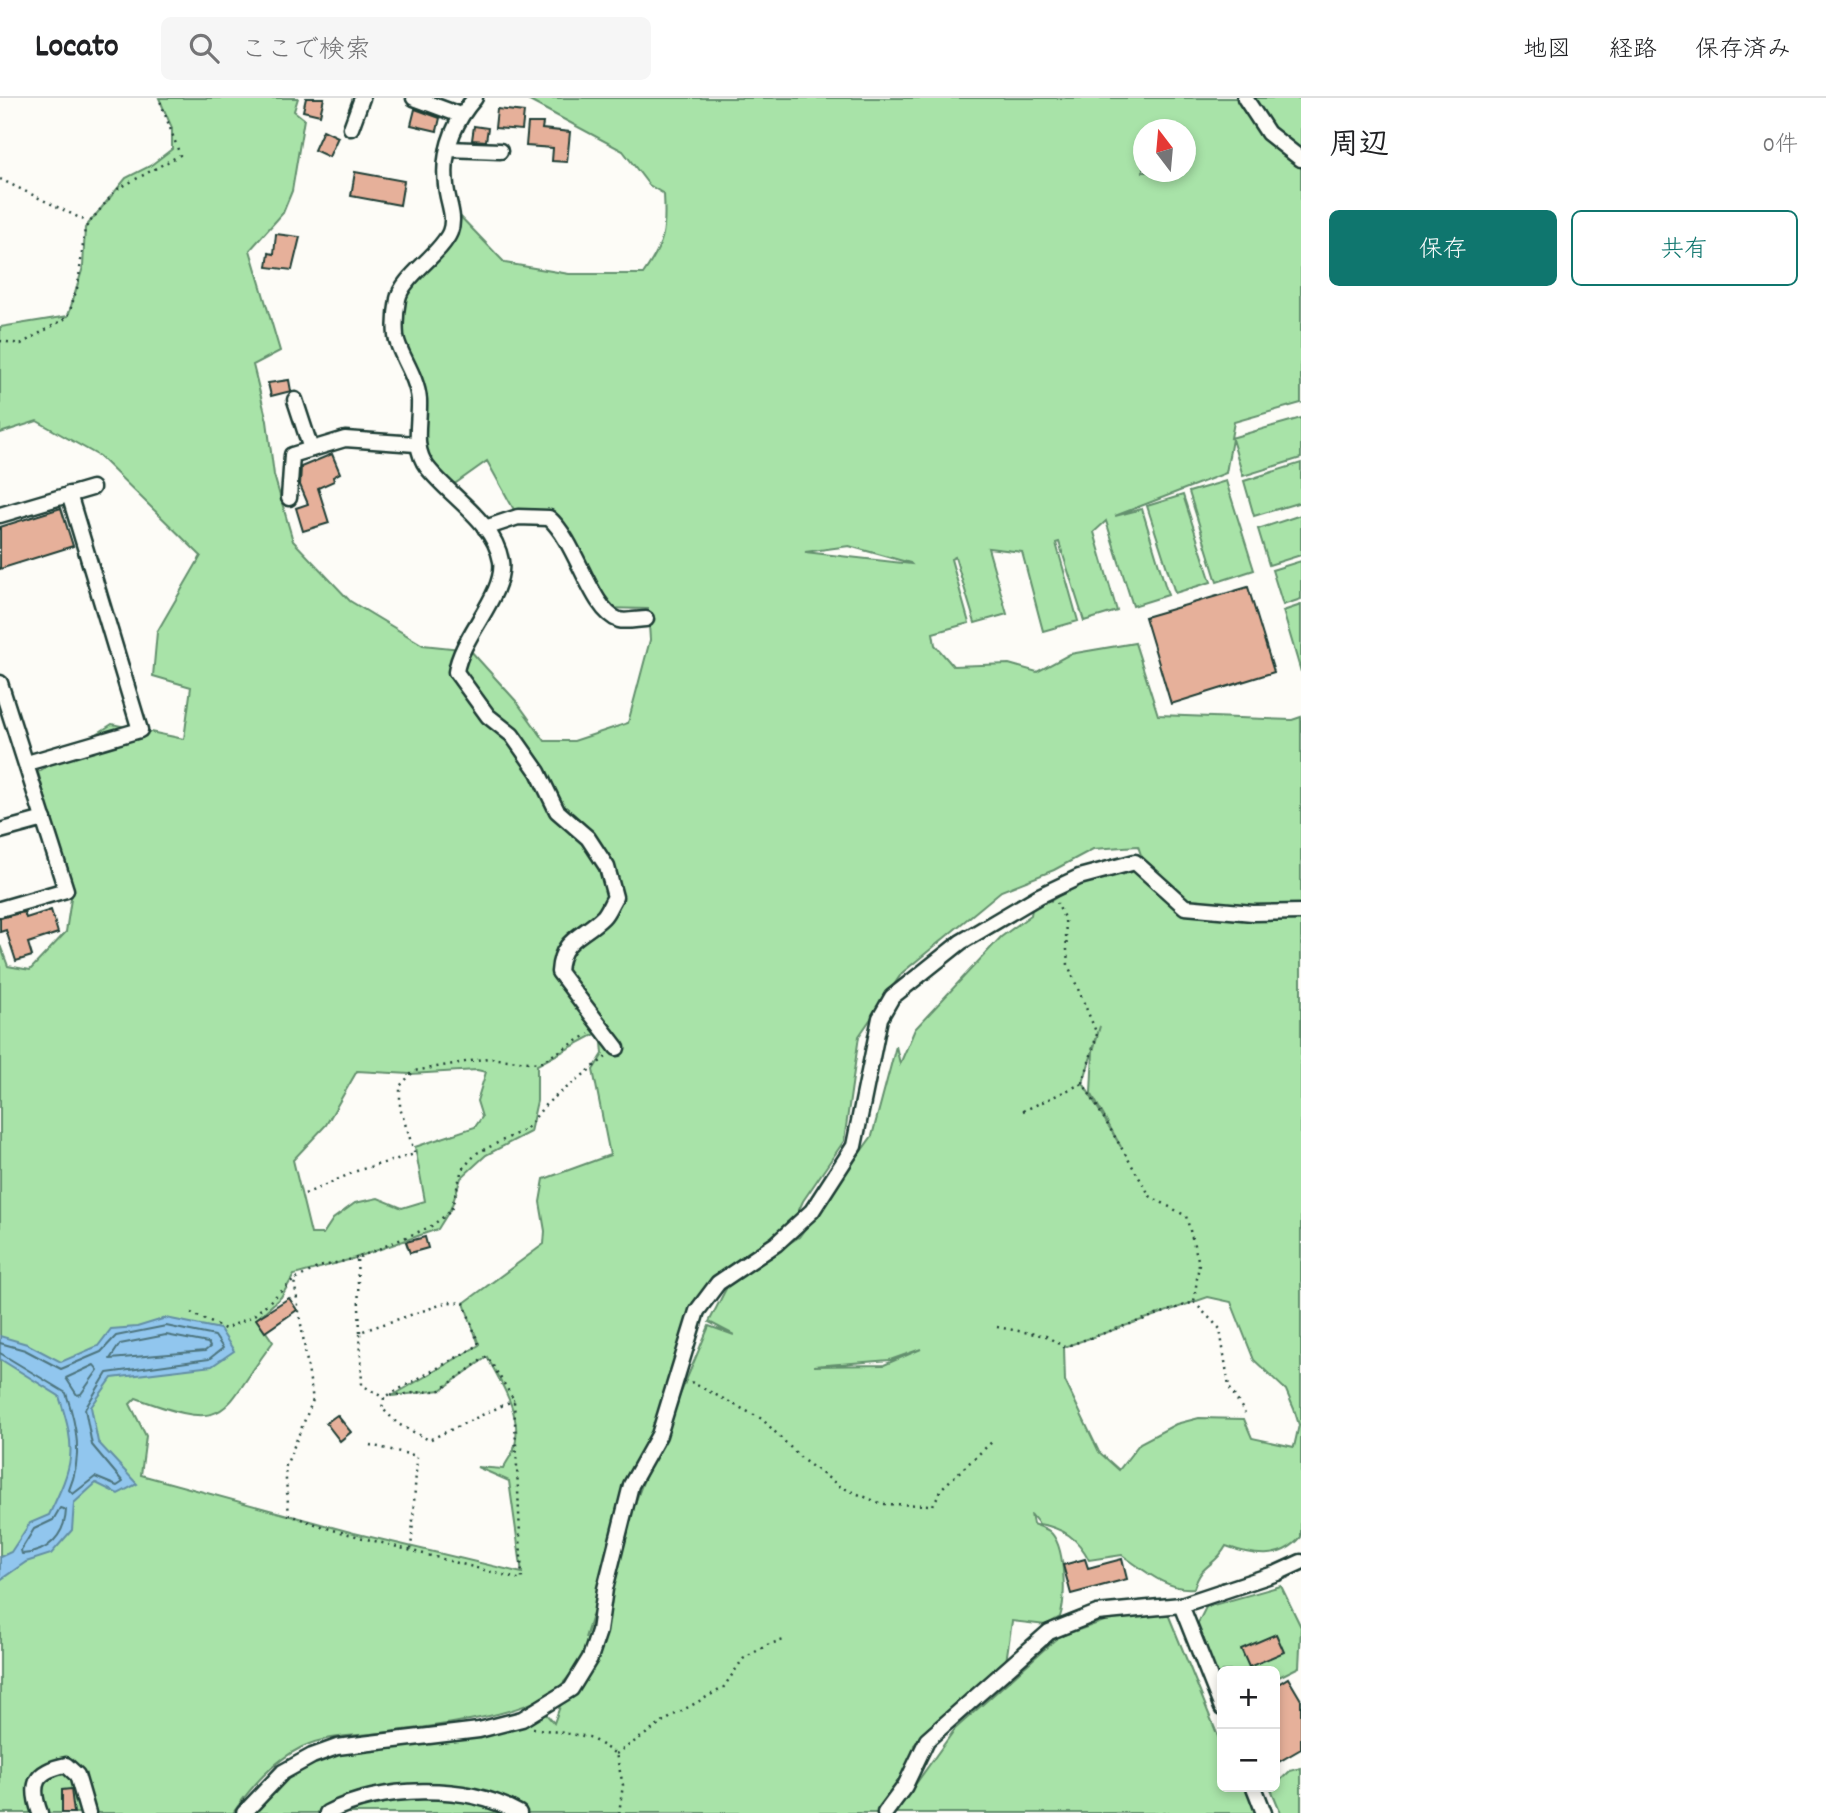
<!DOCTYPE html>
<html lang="ja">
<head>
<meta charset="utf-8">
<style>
	:root { --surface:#fff; --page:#f6f6f6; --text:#202124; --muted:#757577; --line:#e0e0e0; --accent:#0f766e }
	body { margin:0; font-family:Dekko,"Klee One",sans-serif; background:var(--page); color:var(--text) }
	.controls { position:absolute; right:21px; bottom:21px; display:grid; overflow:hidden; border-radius:10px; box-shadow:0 4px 10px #0003 }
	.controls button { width:63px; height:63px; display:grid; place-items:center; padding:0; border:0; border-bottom:2px solid var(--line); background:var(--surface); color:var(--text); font:35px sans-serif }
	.compass { position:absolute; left:1133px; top:21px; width:63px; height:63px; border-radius:50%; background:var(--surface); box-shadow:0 4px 10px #0003; rotate:344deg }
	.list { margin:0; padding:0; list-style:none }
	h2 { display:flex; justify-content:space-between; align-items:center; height:91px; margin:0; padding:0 28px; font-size:30px }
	h2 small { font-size:23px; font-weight:400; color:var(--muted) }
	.actions { display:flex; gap:14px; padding:21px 28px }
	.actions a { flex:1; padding:16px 0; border:2px solid var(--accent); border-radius:10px; text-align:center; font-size:24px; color:var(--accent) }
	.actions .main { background:var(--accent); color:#fff }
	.icon { flex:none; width:38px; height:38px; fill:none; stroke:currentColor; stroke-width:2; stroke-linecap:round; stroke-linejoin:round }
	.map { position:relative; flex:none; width:1301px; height:1715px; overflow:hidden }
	header { display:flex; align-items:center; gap:42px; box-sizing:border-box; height:98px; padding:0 35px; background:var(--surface); border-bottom:2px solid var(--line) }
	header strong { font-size:33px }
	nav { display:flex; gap:38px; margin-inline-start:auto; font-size:24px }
	.search { width:490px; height:63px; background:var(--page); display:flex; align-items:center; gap:18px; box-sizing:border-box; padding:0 24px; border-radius:10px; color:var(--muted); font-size:26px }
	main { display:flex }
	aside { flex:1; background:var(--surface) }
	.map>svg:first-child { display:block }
	.green { fill:#a8e3a8; stroke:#64906e; stroke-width:2; fill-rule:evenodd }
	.water { fill:#91c6ee; stroke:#638fa4; stroke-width:2 }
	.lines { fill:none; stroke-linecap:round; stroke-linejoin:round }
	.shore { stroke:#4d747e; stroke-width:2 }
	.building { fill:#e6b09a; stroke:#1f3d34; stroke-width:2 }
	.minor-casing { stroke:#1f3d34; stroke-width:19 }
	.path { stroke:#1f3d34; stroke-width:2.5; stroke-dasharray:2 5; stroke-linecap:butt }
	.minor { stroke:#fdfcf7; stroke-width:14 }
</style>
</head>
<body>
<header>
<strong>Locato</strong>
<div class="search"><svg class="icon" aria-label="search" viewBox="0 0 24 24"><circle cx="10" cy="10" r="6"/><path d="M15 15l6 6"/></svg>ここで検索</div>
<nav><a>地図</a><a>経路</a><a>保存済み</a></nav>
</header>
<main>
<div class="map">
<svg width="1301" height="1715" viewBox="0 0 1301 1715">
	<rect width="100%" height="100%" fill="#fdfcf7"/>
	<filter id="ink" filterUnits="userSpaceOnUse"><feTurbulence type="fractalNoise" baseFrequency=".0143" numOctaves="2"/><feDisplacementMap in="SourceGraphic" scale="14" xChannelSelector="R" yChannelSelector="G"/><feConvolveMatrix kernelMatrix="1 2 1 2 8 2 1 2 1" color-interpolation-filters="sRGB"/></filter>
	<g filter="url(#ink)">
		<g class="green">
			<path d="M159 0H298L294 13 304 21 292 93 283 115 250 152 280 253 253 267 267 323 274 377 293 443 350 503 423 547 470 552 516 603 545 643H574L628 625 650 542 648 511 601 510 573 452 549 420 518 419 487 363 456 385 441 384 425 367 416 346 420 326 418 298 412 271 396 240 399 198 450 135 456 114 505 165 569 176H643C665 145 666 133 664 96L649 87 623 53 524 0H1237L1252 20 1239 0H1301V305L1234 324 1231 340 1301 320V360L1243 378 1232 341 1226 375 1115 418 1142 411 1168 497 1133 508 1106 423 1094 434 1117 513 1084 523 1059 444 1056 445 1078 523 1043 533 1022 454 988 450 1007 516 975 525 955 459 951 461 969 525 933 535 935 547 953 568 1009 566 1037 574 1070 556 1135 545 1158 617 1292 622 1301 619V1439C1280 1463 1253 1458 1226 1448 1214 1470 1203 1463 1194 1490 1167 1493 1144 1472 1122 1457L1089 1462C1078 1440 1063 1430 1039 1426L1031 1416 1033 1426C1038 1428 1045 1430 1049 1433 1066 1446 1066 1500 1060 1519L1046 1527 1012 1523 1006 1564 937 1623 914 1647 910 1666 879 1715H244C259 1696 282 1673 304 1662 357 1638 449 1636 510 1624L513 1629 545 1615 554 1625 572 1575C566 1581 560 1590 553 1594 514 1620 428 1629 381 1635 354 1638 327 1637 302 1649 272 1664 252 1688 233 1715H0V847L8 868 30 872 66 834 72 794 38 674 112 626 184 641 191 589 153 578 157 534 201 458 99 358 37 323 0 335V229L68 218 83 169 85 130 126 80 150 68 172 51V30ZM1143 32H1185V74H1143ZM849 448 910 465 911 466 805 454ZM1138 748 1146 772C1108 771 1081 781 1051 803L1049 801 1032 811 1031 817 1001 839 915 931 900 966 896 948 872 1038 799 1139 730 1183 709 1224 734 1237 709 1228 643 1384 585 1540 630 1395 674 1271 703 1207 732 1174 761 1150 789 1134 803 1103 844 1043 859 938 902 875 1001 793 1054 772 1093 751ZM1100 928 1093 953 1091 995 1121 1049 1083 985ZM601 933 603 956 593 972 610 1057 544 1081 540 1104 545 1133 544 1146 464 1205 479 1247 392 1298 441 1292 487 1259C501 1284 524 1320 514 1351 512 1357 506 1364 503 1371L477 1369 509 1383 522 1475 354 1435 141 1377 146 1338 130 1306 136 1300C233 1336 219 1315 273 1244L257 1221 281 1199 294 1177 352 1161 438 1131 451 1110 461 1080 486 1057 530 1034 537 1003V967ZM477 972 486 974 477 1003 482 1019 475 1029 415 1049 425 1103 402 1110 378 1100 355 1105 333 1121 323 1136H311L293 1062 326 1027 357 973 410 976ZM1208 1199 1231 1204 1254 1262 1286 1292 1294 1311 1299 1327 1294 1349 1252 1340 1244 1321 1199 1320 1176 1326 1140 1345 1119 1372 1099 1354 1065 1283 1064 1249ZM921 1251 884 1267 814 1268 890 1262Z"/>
			<path d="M1301 365V404L1254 418 1244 383Z"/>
			<path d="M1226 383 1254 472 1217 484 1189 394Z"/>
			<path d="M1183 397 1211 484 1175 495 1147 408Z"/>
			<path d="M1301 417V457L1269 467 1258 431Z"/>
			<path d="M1301 463V501L1283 507 1272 472Z"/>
			<path d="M1301 507V574L1283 513Z"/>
			<path d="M1281 1488 1301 1529 1299 1569 1275 1581V1573H1222V1593L1197 1527 1206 1509Z"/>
			<path d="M1168 1516 1222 1648V1689H1244L1258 1715H895L955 1631 1058 1539 1113 1520Z"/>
			<path d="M1301 1670V1715H1281L1271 1691 1290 1673Z"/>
		</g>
		<path class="water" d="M166 1220 220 1231 234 1253 212 1268 112 1280 91 1309 98 1344 137 1386 118 1396 96 1385 74 1405 72 1432 51 1456 26 1464 0 1482V1459L11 1454 30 1425 49 1417C74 1365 77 1354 59 1298L0 1261V1238L27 1246 61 1264 98 1248 111 1231 137 1229Z"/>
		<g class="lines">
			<g class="shore">
				<path d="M166 1237 208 1245 210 1249 205 1253 110 1261 120 1246Z"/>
				<path d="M0 1245 25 1252 61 1271 101 1254 116 1238 166 1228 215 1238 223 1250 209 1261 107 1275 85 1311 92 1347 123 1384 117 1388 95 1379 73 1396 69 1392C83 1359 77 1329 66 1295L0 1255"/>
				<path d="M94 1267 98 1272 81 1296 77 1297 66 1280Z"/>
				<path d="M60 1410 66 1412C65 1437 48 1455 22 1456L21 1452 34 1431 53 1422Z"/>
			</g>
		</g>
		<g class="building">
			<path d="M306 0H324L320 17 303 13Z"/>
			<path d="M415 11 440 20 437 33 411 27Z"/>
			<path d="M497 11 524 14 522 32 495 30Z"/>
			<path d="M528 25H543L542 31 570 34 567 64 552 63 553 50 526 48Z"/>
			<path d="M474 28 488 30 486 43 472 42Z"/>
			<path d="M323 32 338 39 329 59 314 52Z"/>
			<path d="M355 74 404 83 400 107 351 98Z"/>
			<path d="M276 136 300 139 292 172 267 169 269 155 274 156Z"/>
			<path d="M289 282 291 293 271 298 268 285Z"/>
			<path d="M332 356 340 375 333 379 334 383 318 390 329 425 303 433 296 410 308 406 300 387 301 369Z"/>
			<path d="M61 410 73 448 0 471V429Z"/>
			<path d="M1248 489 1274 574 1171 606 1145 519Z"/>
			<path d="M51 812 58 835 28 845 32 858 16 863 6 832 0 834V820L24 814 26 820Z"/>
			<path d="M425 1139 428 1150 410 1155 406 1144Z"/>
			<path d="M289 1200 297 1212 265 1234 256 1221Z"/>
			<path d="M337 1317 351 1334 340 1343 326 1325Z"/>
			<path d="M1085 1461 1088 1470 1122 1461 1127 1481 1071 1496 1063 1467Z"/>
			<path d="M1276 1536 1284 1554 1249 1569 1241 1551Z"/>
			<path d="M1288 1580 1301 1602V1651L1275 1666V1588Z"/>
			<path d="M71 1691 74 1715H62V1692Z"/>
		</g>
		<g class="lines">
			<defs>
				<g id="minor">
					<path d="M414 0 460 17"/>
					<path d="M475 0C453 25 442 53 446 87 447 103 456 118 450 134 441 156 402 179 398 201 396 212 395 227 396 238 398 255 417 277 419 302 420 325 412 349 427 369 450 399 494 423 501 463 506 496 461 538 456 574L488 618 512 637 538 674 557 713 588 740 607 769 615 799C611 805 608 814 603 819 583 839 561 840 559 874L617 950"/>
					<path d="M1245 0 1268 35 1301 61"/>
					<path d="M351 30 362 0"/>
					<path d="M448 51 500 53"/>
					<path d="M295 302 311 351"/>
					<path d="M289 400 292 357 345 341 416 346"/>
					<path d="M0 417 92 390"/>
					<path d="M485 430 518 419 549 420C577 444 591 513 619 522 626 524 639 521 646 521"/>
					<path d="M0 585 66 792 0 811"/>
					<path d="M27 665 140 632 69 396"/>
					<path d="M0 733 44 721"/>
					<path d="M1181 1507 1222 1610"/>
					<path d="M1254 1689 1264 1715"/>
					<path d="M40 1715C29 1685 36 1673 66 1667L77 1677 88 1715"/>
					<path d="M244 1715 283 1674 312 1658 337 1649 479 1632 522 1621 571 1591 590 1560 599 1533 605 1491 631 1387 659 1337 697 1213 718 1185 776 1146 812 1113 854 1048 880 920 892 899 961 844 1039 798 1079 779 1135 764 1185 809 1253 815 1301 814"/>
					<path d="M327 1715C379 1687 467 1685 519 1715"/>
					<path d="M885 1715 905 1688 927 1642 1049 1534 1097 1515 1181 1507 1277 1475 1301 1464"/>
				</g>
			</defs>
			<use href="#minor" class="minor-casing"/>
			<g class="path">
				<path d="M0 81 88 124"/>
				<path d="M0 243 21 246 68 219 78 187 85 130 116 92 180 57 159 0"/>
				<path d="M1023 1013 1083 985"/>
				<path d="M305 1096 359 1072 415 1056 400 1010V988L414 973 488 960 539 965 589 936"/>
				<path d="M357 1160 319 1169 294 1182 313 1302 285 1370 289 1417 333 1432 522 1482 514 1302 487 1258 441 1292 387 1298 479 1247 464 1205 449 1204 360 1234 362 1287 384 1300 382 1310 398 1326 429 1342 514 1302"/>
				<path d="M1194 1204 1220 1231 1229 1289 1245 1315"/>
				<path d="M191 1215 225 1231 253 1218 293 1183"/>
				<path d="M997 1229 1046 1238 1064 1249 1194 1204 1199 1165 1186 1118 1150 1098 1083 985 1097 936 1068 867 1065 822 1057 805"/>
				<path d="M360 1234 357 1160 430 1129 451 1113 462 1071 477 1055 526 1031 546 1006 606 959"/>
				<path d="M691 1284 762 1321 803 1362 841 1389 882 1406 933 1407 942 1390 994 1342"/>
				<path d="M370 1347 417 1358 411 1453"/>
				<path d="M533 1630 589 1639 616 1656 623 1687 619 1715"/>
				<path d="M616 1656 674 1617 723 1590 743 1561 769 1546 784 1542"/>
			</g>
			<use href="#minor" class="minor"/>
		</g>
	</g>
</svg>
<div class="controls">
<button>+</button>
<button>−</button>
</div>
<svg class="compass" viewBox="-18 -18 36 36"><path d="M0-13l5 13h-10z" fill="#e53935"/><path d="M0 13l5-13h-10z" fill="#757577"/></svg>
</div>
<aside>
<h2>周辺<small>0件</small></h2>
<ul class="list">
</ul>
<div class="actions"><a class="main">保存</a><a>共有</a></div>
</aside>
</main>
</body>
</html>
